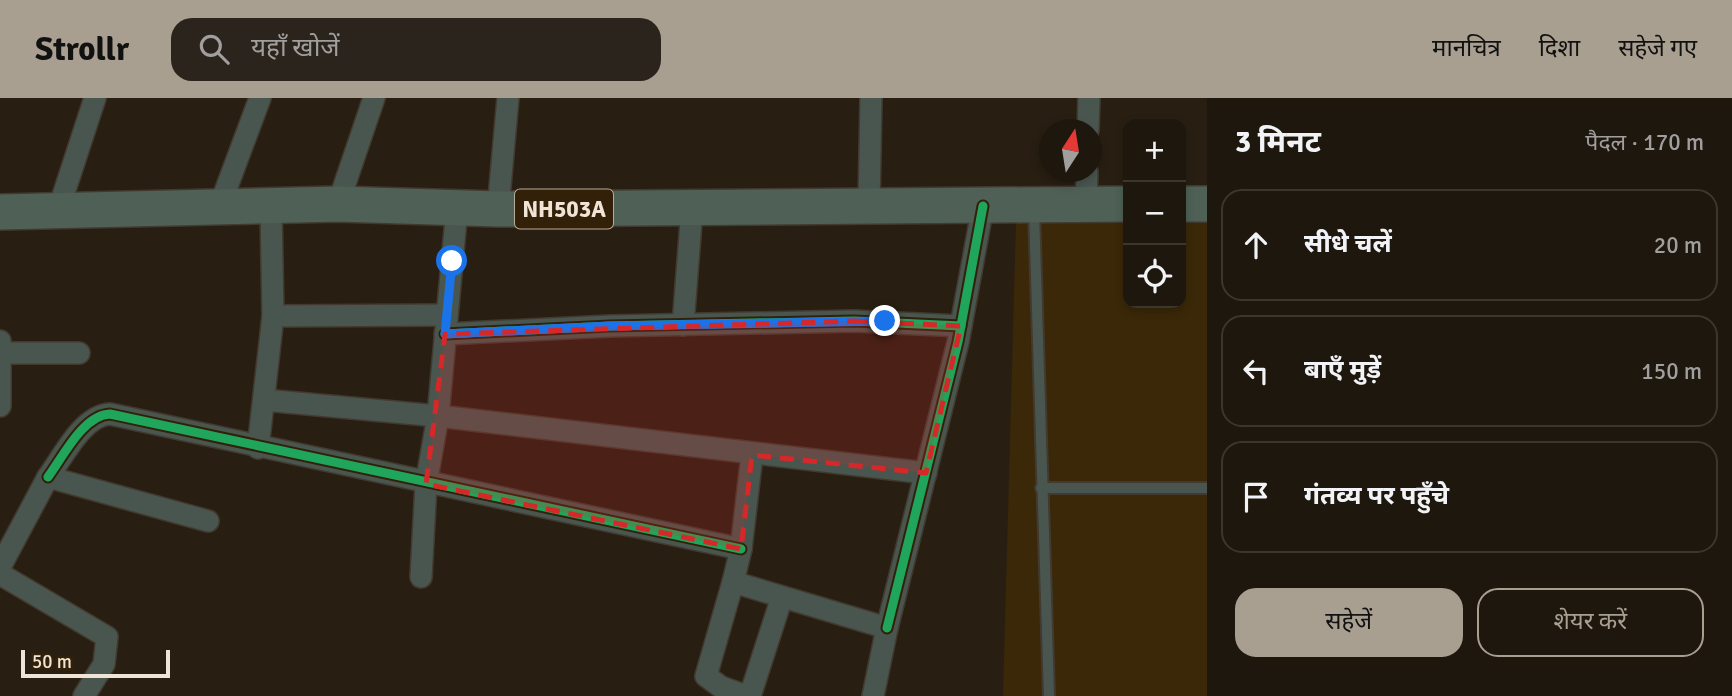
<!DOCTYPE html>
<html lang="hi">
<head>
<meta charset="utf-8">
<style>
	:root { --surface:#1e170e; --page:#2b241c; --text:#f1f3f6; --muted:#a19f9e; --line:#3c362e; --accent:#a99f91 }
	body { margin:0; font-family:Signika,"Noto Sans Devanagari",sans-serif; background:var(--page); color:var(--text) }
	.controls { position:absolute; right:21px; top:21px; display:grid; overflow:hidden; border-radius:14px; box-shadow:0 4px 10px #0003 }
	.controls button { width:63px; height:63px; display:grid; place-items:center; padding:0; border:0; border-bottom:2px solid var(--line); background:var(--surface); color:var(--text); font:35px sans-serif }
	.compass { position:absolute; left:1039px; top:21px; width:63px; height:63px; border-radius:50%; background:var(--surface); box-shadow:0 4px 10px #0003; rotate:12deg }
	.scale { position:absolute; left:21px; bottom:18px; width:149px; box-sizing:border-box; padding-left:7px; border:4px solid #efe4d5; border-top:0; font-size:19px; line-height:24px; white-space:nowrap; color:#efe4d5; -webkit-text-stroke:5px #322108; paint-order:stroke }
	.stop { position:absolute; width:21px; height:21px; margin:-16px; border:5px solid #1a73e8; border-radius:50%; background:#fff }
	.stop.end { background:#1a73e8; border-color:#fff; box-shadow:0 2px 7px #0008 }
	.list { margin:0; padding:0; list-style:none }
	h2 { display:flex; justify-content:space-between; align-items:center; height:91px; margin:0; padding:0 28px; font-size:30px }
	h2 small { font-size:23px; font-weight:400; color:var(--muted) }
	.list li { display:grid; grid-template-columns:46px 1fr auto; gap:21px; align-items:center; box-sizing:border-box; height:112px; margin:0 14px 14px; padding:0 14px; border:2px solid var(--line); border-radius:21px }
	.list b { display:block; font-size:26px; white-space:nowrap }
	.list em { font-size:23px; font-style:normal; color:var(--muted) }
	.actions { display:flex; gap:14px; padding:21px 28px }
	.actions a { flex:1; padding:16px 0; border:2px solid var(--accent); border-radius:21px; text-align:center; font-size:24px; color:var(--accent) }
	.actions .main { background:var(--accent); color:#111 }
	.icon { flex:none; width:38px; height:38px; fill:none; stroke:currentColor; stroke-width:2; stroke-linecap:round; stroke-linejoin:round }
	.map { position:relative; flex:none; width:1207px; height:598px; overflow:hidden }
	header { display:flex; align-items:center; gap:42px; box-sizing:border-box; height:98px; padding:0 35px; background:var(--accent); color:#111 }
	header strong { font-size:33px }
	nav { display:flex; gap:38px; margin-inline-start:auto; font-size:24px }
	.search { width:490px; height:63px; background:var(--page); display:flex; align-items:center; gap:18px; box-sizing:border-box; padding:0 24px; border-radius:21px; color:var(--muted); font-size:26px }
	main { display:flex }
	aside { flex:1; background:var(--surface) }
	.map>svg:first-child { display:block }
	.built { fill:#3a2808 }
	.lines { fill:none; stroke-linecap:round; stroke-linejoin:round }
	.service-casing { stroke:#423a2f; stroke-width:14 }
	.minor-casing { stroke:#423a2f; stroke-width:24 }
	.trunk-casing { stroke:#423a2f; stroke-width:38 }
	.service { stroke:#49564f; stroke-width:10 }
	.minor { stroke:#49564f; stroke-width:21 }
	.trunk { stroke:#4f6156; stroke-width:35 }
	.cycleway-casing { stroke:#322108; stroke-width:13 }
	.cycleway { stroke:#20a55d; stroke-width:9 }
	.route { stroke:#1a73e8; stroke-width:9 }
	.marked { fill:#d62828; fill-opacity:0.2; stroke:#d62828; stroke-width:5; stroke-dasharray:14 9; stroke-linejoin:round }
	.labels { text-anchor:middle; stroke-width:5; stroke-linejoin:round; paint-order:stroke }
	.shield { fill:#322108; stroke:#b6aa98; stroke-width:2 }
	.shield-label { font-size:23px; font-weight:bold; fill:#efe4d5 }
</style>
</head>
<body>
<header>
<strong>Strollr</strong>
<div class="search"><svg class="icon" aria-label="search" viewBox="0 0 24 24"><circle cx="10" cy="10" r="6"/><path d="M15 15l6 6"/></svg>यहाँ खोजें</div>
<nav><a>मानचित्र</a><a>दिशा</a><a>सहेजे गए</a></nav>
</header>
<main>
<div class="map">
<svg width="1207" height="598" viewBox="0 0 1207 598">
	<rect width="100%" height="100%" fill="#281f12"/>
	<path class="built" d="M1016 123H1128V205H1181V123H1207V598H1003Z"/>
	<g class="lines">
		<defs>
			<g id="service">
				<path d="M1034 113 1049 598"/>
				<path d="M1041 390H1207"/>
			</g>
			<g id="minor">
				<path d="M1088 32 1089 0"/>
				<path d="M338 106 374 0"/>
				<path d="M1086 106 1087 74"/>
				<path d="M869 107 871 0"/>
				<path d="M219 110 260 0"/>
				<path d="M498 111 508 0"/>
				<path d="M58 113 95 0"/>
				<path d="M273 218 447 217"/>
				<path d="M683 227 692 111"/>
				<path d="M445 236 610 228 854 223 961 228"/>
				<path d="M0 243V308"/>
				<path d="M0 255H79"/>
				<path d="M264 302 438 318 926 375"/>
				<path d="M258 350 273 218 271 109"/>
				<path d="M752 357 741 451 733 484 887 530 873 598"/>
				<path d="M48 379C63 359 83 317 110 316L741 451"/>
				<path d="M0 469 48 379 208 423"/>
				<path d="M0 476 107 539 104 566 84 598"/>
				<path d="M421 479 426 386 438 318 457 110"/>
				<path d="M733 484 706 578 721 589 746 598"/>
				<path d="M887 530 958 244 983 108"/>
				<path d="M750 598 782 499"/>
			</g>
			<g id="trunk">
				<path d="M1181 106H1207"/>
				<path d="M0 114 338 106 498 111 1128 106"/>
			</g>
		</defs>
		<use href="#service" class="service-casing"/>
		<use href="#minor" class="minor-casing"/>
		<use href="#trunk" class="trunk-casing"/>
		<use href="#service" class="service"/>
		<use href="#minor" class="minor"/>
		<use href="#trunk" class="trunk"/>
		<defs>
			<g id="cycleway">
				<path d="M445 236 610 228 854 223 961 228"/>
				<path d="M48 379C63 359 83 317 110 316L741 451"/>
				<path d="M887 530 958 244 983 108"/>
			</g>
		</defs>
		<use href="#cycleway" class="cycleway-casing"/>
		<use href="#cycleway" class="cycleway"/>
	</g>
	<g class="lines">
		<path class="route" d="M452 163 445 236 610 228 885 223"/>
	</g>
	<path class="marked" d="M854 223 961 228 926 375 752 357 741 451 426 386 445 236Z"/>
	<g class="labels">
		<rect class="shield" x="515" y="91.5" width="98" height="39" rx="5"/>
		<g class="shield-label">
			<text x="564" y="119">NH503A</text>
		</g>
	</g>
</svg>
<div class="controls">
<button>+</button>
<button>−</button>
<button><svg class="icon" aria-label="locate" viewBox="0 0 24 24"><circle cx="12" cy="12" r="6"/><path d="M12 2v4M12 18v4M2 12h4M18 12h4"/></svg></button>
</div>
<svg class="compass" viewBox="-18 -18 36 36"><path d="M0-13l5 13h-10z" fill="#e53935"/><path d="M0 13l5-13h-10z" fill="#a19f9e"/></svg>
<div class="scale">50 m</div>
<div class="stop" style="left:452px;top:163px"></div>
<div class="stop end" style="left:885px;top:223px"></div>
</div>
<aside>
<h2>3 मिनट<small>पैदल · 170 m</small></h2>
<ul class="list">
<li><svg class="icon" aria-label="ahead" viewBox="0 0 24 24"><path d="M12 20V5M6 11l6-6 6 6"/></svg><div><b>सीधे चलें</b></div><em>20 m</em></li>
<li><svg class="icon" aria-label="left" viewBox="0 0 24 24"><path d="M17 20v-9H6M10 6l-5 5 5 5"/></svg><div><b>बाएँ मुड़ें</b></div><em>150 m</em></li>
<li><svg class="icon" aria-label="arrive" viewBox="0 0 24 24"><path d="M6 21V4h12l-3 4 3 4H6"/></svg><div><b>गंतव्य पर पहुँचे</b></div></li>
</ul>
<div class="actions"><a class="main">सहेजें</a><a>शेयर करें</a></div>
</aside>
</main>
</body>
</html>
